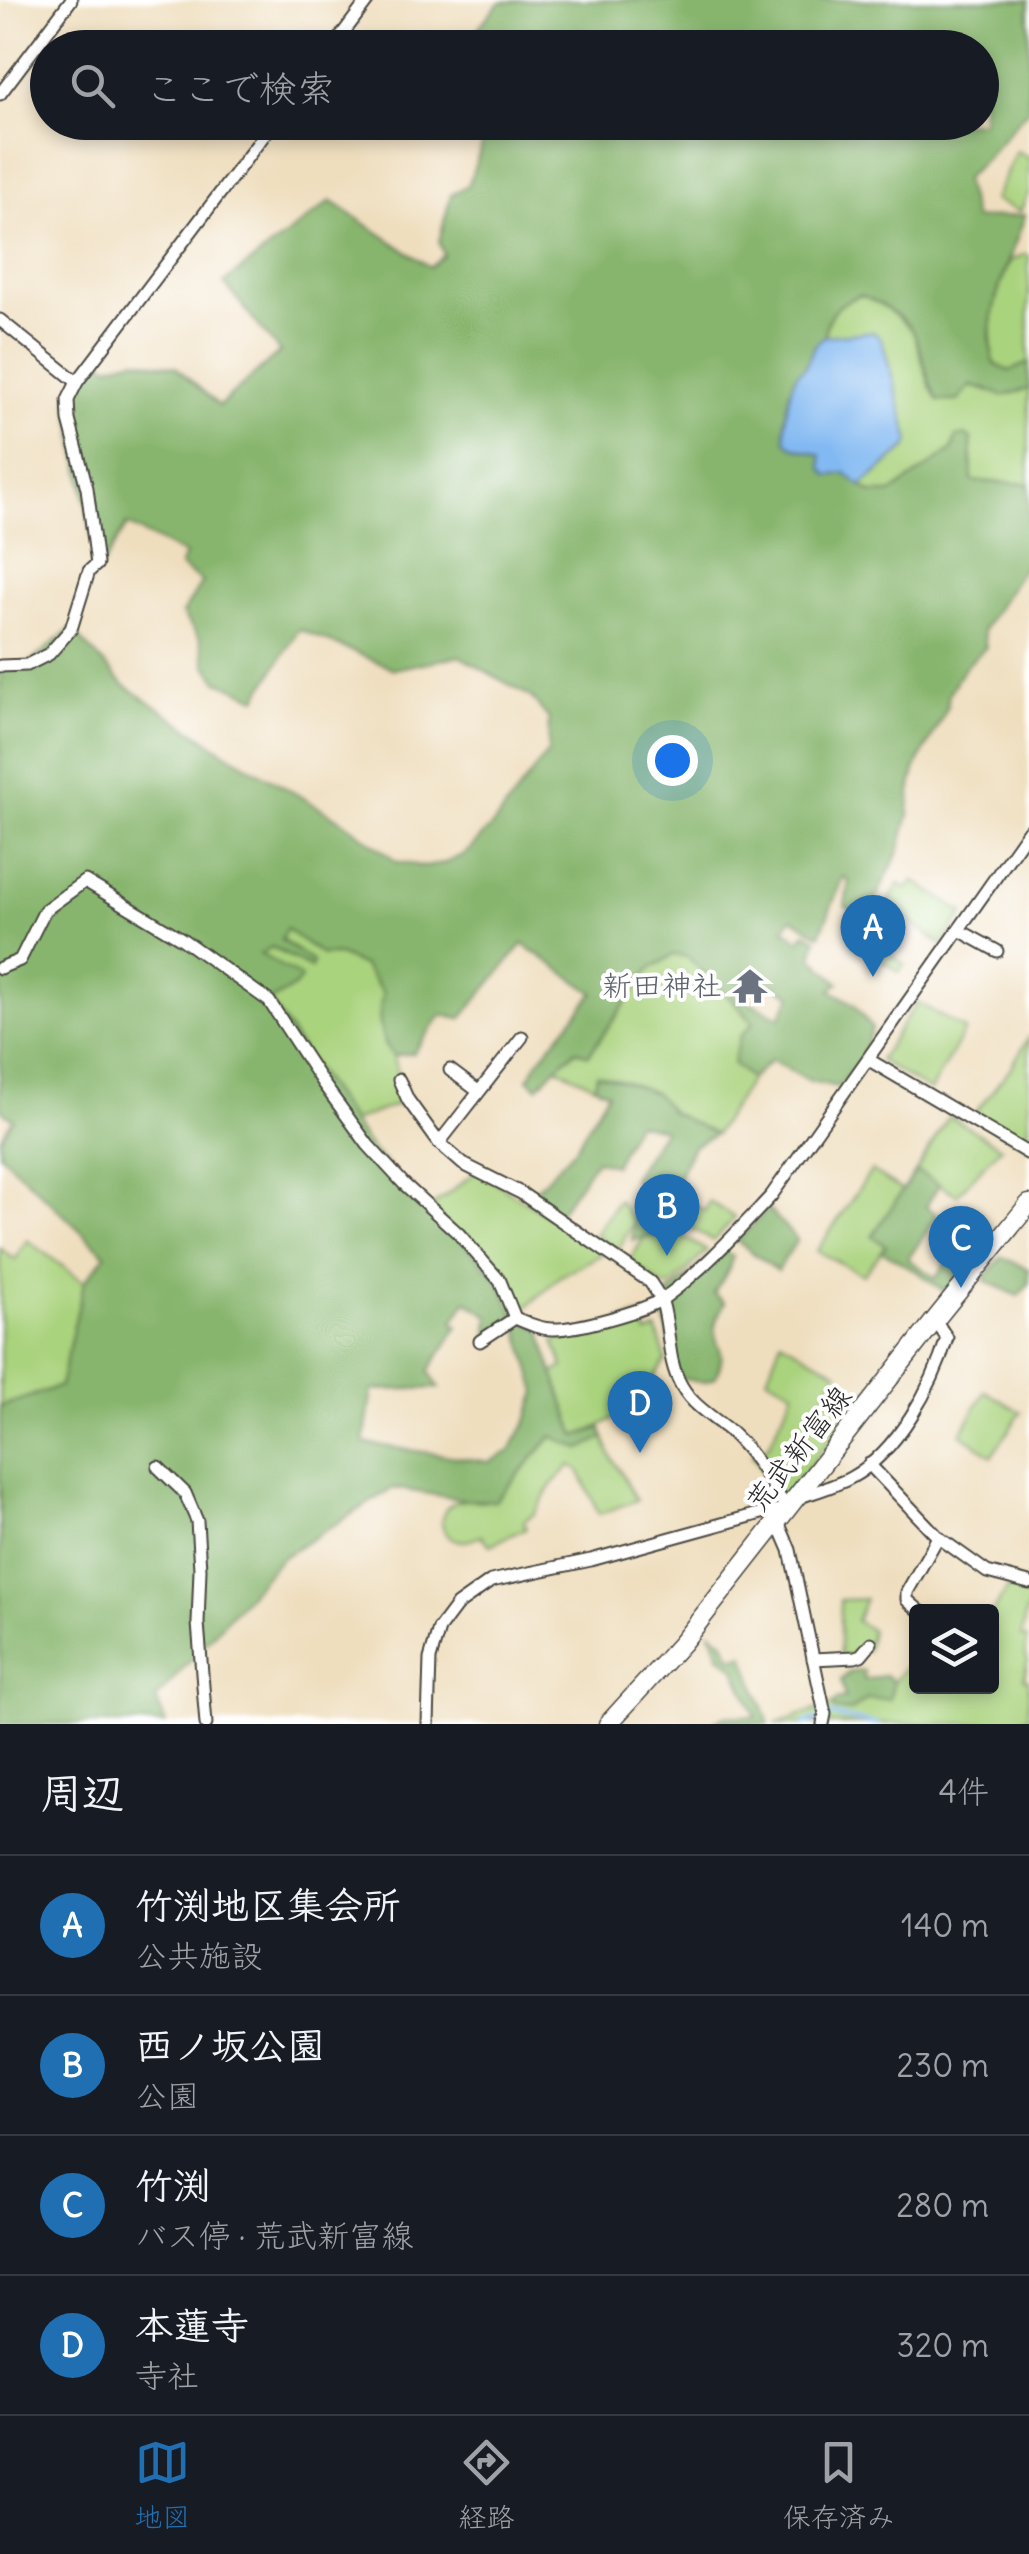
<!DOCTYPE html>
<html lang="ja">
<head>
<meta charset="utf-8">
<style>
	:root { --surface:#171b24; --page:#20242c; --text:#f1f3f6; --muted:#9ea1a6; --line:#363941; --accent:#1f6fb2 }
	body { margin:0; font-family:Delius,"Klee One",sans-serif; background:var(--page); color:var(--text) }
	.controls { position:absolute; right:30px; bottom:30px; display:grid; overflow:hidden; border-radius:10px; box-shadow:0 5px 15px #0003 }
	.controls button { width:90px; height:90px; display:grid; place-items:center; padding:0; border:0; border-bottom:2px solid var(--line); background:var(--surface); color:var(--text); font:50px sans-serif }
	.you { position:absolute; left:672px; top:760px; width:35px; height:35px; margin:-25px; border:8px solid #fff; border-radius:50%; background:#1a73e8; box-shadow:0 0 0 15px #1a73e833 }
	.badge { display:grid; place-items:center; width:65px; height:65px; border-radius:50%; background:var(--accent); color:#fff; font-size:32px; font-weight:700 }
	.pin { position:absolute; translate:-50% -82px; filter:drop-shadow(0 2px 5px #0008) }
	.pin::after { content:''; position:absolute; top:52px; width:35px; height:30px; background:inherit; clip-path:polygon(0 0,100% 0,50% 100%) }
	.list { margin:0; padding:0; list-style:none }
	h2 { display:flex; justify-content:space-between; align-items:center; height:130px; margin:0; padding:0 40px; font-size:42px }
	h2 small { font-size:32px; font-weight:400; color:var(--muted) }
	.list li { display:grid; grid-template-columns:65px 1fr auto; gap:30px; align-items:center; box-sizing:border-box; height:140px; padding:0 40px; border-top:2px solid var(--line) }
	.list b { display:block; font-size:38px; white-space:nowrap }
	.list p { margin:0; font-size:32px; white-space:nowrap; color:var(--muted) }
	.list em { font-size:32px; font-style:normal; color:var(--muted) }
	.icon { flex:none; width:55px; height:55px; fill:none; stroke:currentColor; stroke-width:2; stroke-linecap:round; stroke-linejoin:round }
	.map { position:relative; flex:none; width:1029px; height:1724px; overflow:hidden }
	.search { position:absolute; background:var(--surface); box-shadow:0 5px 15px #0003; left:30px; right:30px; top:30px; height:110px; display:flex; align-items:center; gap:25px; box-sizing:border-box; padding:0 35px; border-radius:55px; color:var(--muted); font-size:38px }
	.sheet { height:690px; background:var(--surface) }
	nav { display:flex; justify-content:space-around; align-items:center; box-sizing:border-box; height:140px; border-top:2px solid var(--line); background:var(--surface); font-size:28px; color:var(--muted) }
	nav a { display:grid; justify-items:center; gap:5px }
	nav .on { color:var(--accent) }
	.map>svg:first-child { display:block }
	.green { fill:#aad37e; stroke:#6a7f54; stroke-width:2.5 }
	.forest { fill:#87b56d; stroke:#59704c; stroke-width:2.5; fill-rule:evenodd }
	.water { fill:#83b9f2; stroke:#57728e; stroke-width:2.5 }
	.lines { fill:none; stroke-linecap:round; stroke-linejoin:round }
	.stream { stroke:#83b9f2; stroke-width:4 }
	.minor-casing { stroke:#484641; stroke-width:15 }
	.primary-casing { stroke:#484641; stroke-width:21 }
	.minor { stroke:#fff; stroke-width:11 }
	.primary { stroke:#fff; stroke-width:18 }
	.labels { text-anchor:middle; stroke-width:8; stroke-linejoin:round; paint-order:stroke }
	.worship-label { font-size:30px; fill:#5b616d; stroke:#fff; text-anchor:end }
	.street-label { font-size:30px; fill:#2b2b2b; stroke:#fff }
</style>
</head>
<body>
<div class="map">
<svg width="1029" height="1724" viewBox="0 0 1029 1724">
	<rect width="100%" height="100%" fill="#fff"/>
	<filter id="ink" filterUnits="userSpaceOnUse"><feTurbulence type="fractalNoise" baseFrequency=".01" numOctaves="2"/><feDisplacementMap in="SourceGraphic" scale="20" xChannelSelector="R" yChannelSelector="G"/><feConvolveMatrix kernelMatrix="1 2 1 2 8 2 1 2 1" color-interpolation-filters="sRGB"/></filter>
	<filter id="wash" filterUnits="userSpaceOnUse"><feTurbulence type="fractalNoise" baseFrequency=".0048" numOctaves="4" result="noise"/><feDisplacementMap in="SourceGraphic" scale="40" xChannelSelector="R" yChannelSelector="G"/><feGaussianBlur stdDeviation="2.25" result="paint"/><feColorMatrix in="noise" values="0 0 0 0 0 0 0 0 0 0 0 0 0 0 0 0 0 1.4 0 .05"/><feComposite in="paint" operator="in"/></filter>
	<g filter="url(#wash)">
		<rect width="100%" height="100%" fill="#efdebe"/>
		<g class="green">
			<path d="M1016 151 1029 157V192L1020 212 994 200Z"/>
			<path d="M1026 254 1029 256V363L1009 371 994 364C987 323 994 297 1011 260Z"/>
			<path d="M861 295 879 302 913 330 931 389C958 387 976 383 1002 396L1029 389V484L972 481 971 440 956 437 952 450 891 494 871 493 861 486 907 447 873 332 825 336C825 313 840 302 861 295Z"/>
			<path d="M914 881 964 913 942 945 887 905 899 884 908 889Z"/>
			<path d="M883 912 897 920 880 947 905 965 899 972 862 947Z"/>
			<path d="M286 928 322 955H339L363 966 383 993 384 1044 393 1056 400 1082 408 1100 351 1122 269 1001 294 987 260 955 271 947 311 968 312 962 281 939Z"/>
			<path d="M673 955 688 956C709 980 733 999 753 1023L734 1062 751 1079 715 1134 671 1112 655 1093 626 1082 597 1075 595 1086 556 1067 577 1050 589 1055 649 970Z"/>
			<path d="M917 1002 965 1030 930 1091 879 1060Z"/>
			<path d="M1029 1037V1146L998 1130 974 1114 1012 1066Z"/>
			<path d="M949 1116 1001 1147 957 1195 916 1171Z"/>
			<path d="M477 1171 606 1252 559 1277 515 1318 430 1208Z"/>
			<path d="M871 1171 903 1191 873 1236 886 1246 863 1275 817 1251Z"/>
			<path d="M618 1200 634 1221 618 1251 595 1235Z"/>
			<path d="M709 1201 735 1218 713 1241 688 1226 697 1207 705 1211Z"/>
			<path d="M672 1230 707 1251 672 1285 665 1287 629 1261 645 1236H658Z"/>
			<path d="M27 1240 84 1282 60 1386 0 1407V1248L15 1260Z"/>
			<path d="M640 1315 647 1334 657 1330 666 1360C640 1398 622 1421 576 1436L553 1373 564 1367 554 1341Z"/>
			<path d="M781 1340 838 1372 826 1393 853 1410 782 1502 752 1455 769 1445 794 1391 767 1377Z"/>
			<path d="M985 1391 1021 1412 992 1456 961 1434Z"/>
			<path d="M553 1436 581 1449 604 1437 611 1456 637 1500 599 1514 579 1470 571 1465 553 1483 534 1514 524 1521 526 1528 490 1545 481 1536C476 1538 471 1541 465 1541 442 1542 432 1514 454 1503 465 1497 482 1501 495 1501Z"/>
			<path d="M1014 1579 1029 1583V1610L1026 1611 1021 1637 1027 1638 1025 1653 1028 1661 1024 1678 1029 1680V1717L1013 1724H775L833 1704 834 1710 852 1711 867 1699 890 1698 893 1682 915 1656 916 1686H992V1612Z"/>
			<path d="M865 1599 856 1621 871 1630 867 1650 840 1658V1600Z"/>
		</g>
		<g class="forest">
			<path d="M543 0H1029V108L986 158 964 179 974 219 1025 215C1013 253 993 291 990 332 989 342 992 354 994 364L1009 371 1029 363V389L1002 396 986 388 970 386 958 401H938C925 379 924 352 913 332 904 317 877 301 861 295 840 302 825 313 825 336 813 344 812 352 807 363 801 376 803 364 796 376 788 392 783 424 786 441L794 447 821 455 839 472 845 473 871 493H891L952 450 956 437 965 435 971 439 972 481 1029 484V558L983 630 986 647 964 668 949 693 947 708 916 767 911 787 909 814 899 852 866 917 845 906 849 881 843 877 820 935 792 918 784 929 800 940 806 932 817 939 812 957 839 983 831 990 854 1004 872 1029 859 1063 838 1087 810 1081 771 1060 751 1079 733 1063 740 1037 753 1023C734 998 710 980 688 957L673 955 649 970 588 1055 576 1050 556 1067 538 1087 528 1079 539 1060 594 993 523 944 461 1019 442 1015 413 1053 393 1056C378 1036 377 1017 383 993L363 966 339 955H322L286 929 281 940 313 962 311 968 272 947 260 954 302 978 294 987 269 1002 368 1145 500 1281 515 1318 540 1328 553 1373 576 1436 602 1428 604 1437 581 1449 552 1436 495 1501 466 1500 393 1488 280 1559 156 1699 166 1724H0V1407L60 1386 84 1282 106 1255 0 1154V1138L13 1119 0 1109V666L27 665 71 629 124 685 226 753 341 820 390 856 394 861 426 867 445 863 465 854 493 825 548 752 549 719 531 697 459 656 394 669 299 629 257 698 218 681 206 665 200 639 182 614 202 582 180 566 185 555 127 525 102 566 97 564 68 400 97 356 109 366 134 359 176 367 219 406 280 352 224 283 331 201 430 267 444 255 439 242 451 195 468 185 490 123 982 122V48L462 47 500 2ZM747 971 792 995 780 1017 735 995ZM466 1301 489 1316 488 1335 515 1318 537 1392 527 1421 510 1451 489 1462 364 1443 372 1390 439 1388 429 1371 458 1326 453 1322Z"/>
			<path d="M597 1074 626 1082 655 1093 671 1112 715 1134 693 1146 672 1189 686 1201C673 1243 665 1229 632 1241L634 1221 643 1193 632 1178 664 1129 636 1123 614 1165 596 1160 556 1217 528 1198 576 1147 608 1092 595 1086Z"/>
			<path d="M916 1171 939 1184 926 1207 938 1215 908 1259 936 1278 948 1260 954 1263 957 1278 946 1293 921 1274 882 1251 886 1246 872 1236Z"/>
			<path d="M768 1209 797 1240 777 1271 737 1241Z"/>
			<path d="M720 1249 733 1256 728 1271 714 1293 725 1303C721 1310 715 1318 715 1327 714 1352 730 1346 715 1378L704 1382 677 1378 661 1300Z"/>
			<path d="M1002 1257 1029 1269V1284L1018 1296 984 1280Z"/>
			<path d="M711 1632 723 1640 732 1657 744 1655 769 1724H710L726 1716 756 1717 734 1667 719 1655Z"/>
			<path d="M864 1671V1680L886 1675 893 1682 890 1699H867L851 1711 834 1710 833 1704 837 1700 845 1698 841 1680 850 1672Z"/>
		</g>
		<path class="water" d="M873 332 882 340 910 441 907 447 861 486 845 473 829 476 822 469 821 455 794 447 786 441C783 425 788 391 796 376 803 364 801 376 807 363 812 352 813 344 825 336Z"/>
		<g class="lines">
			<path class="stream" d="M804 1724 830 1715 877 1724"/>
		</g>
	</g>
	<g filter="url(#ink)">
		<g class="lines">
			<defs>
				<g id="minor">
					<path d="M332 48 368 0"/>
					<path d="M0 94 71 0"/>
					<path d="M0 320 77 382"/>
					<path d="M0 666 27 665 49 654 71 629 89 571 97 564 87 488 69 420 68 400 77 382 274 122"/>
					<path d="M959 930 997 951"/>
					<path d="M0 968 20 960 45 910 85 881 182 939 269 1001 322 1082 368 1145 404 1184 459 1234 500 1281 515 1318C527 1323 539 1329 552 1329 575 1330 645 1311 664 1298 704 1269 738 1231 771 1196L1029 830"/>
					<path d="M869 1060 1029 1154"/>
					<path d="M450 1070 478 1091"/>
					<path d="M399 1080 408 1100 439 1143 463 1164 521 1193 650 1282C654 1288 659 1295 662 1302 670 1327 667 1355 678 1379 691 1407 712 1415 733 1434 755 1455 772 1483 787 1510L769 1511 591 1560 491 1581 457 1605 439 1629 430 1659 428 1724"/>
					<path d="M439 1143 522 1037"/>
					<path d="M480 1341 515 1318"/>
					<path d="M869 1464 938 1537 987 1572 1029 1583"/>
					<path d="M158 1467 185 1493 197 1521 200 1569 198 1623 206 1724"/>
					<path d="M800 1497C817 1491 836 1486 852 1477 897 1452 933 1386 947 1338L935 1320"/>
					<path d="M778 1522 790 1550 825 1714 823 1724"/>
					<path d="M921 1612 907 1600V1592L938 1537"/>
					<path d="M813 1659 855 1657 861 1655 871 1643"/>
				</g>
				<path id="primary" d="M608 1724 682 1643 935 1320 1029 1204"/>
			</defs>
			<use href="#minor" class="minor-casing"/>
			<use href="#primary" class="primary-casing"/>
			<use href="#minor" class="minor"/>
			<use href="#primary" class="primary"/>
		</g>
	</g>
	<defs>
		<symbol id="temple-bare" viewBox="-9 -9 18 18"><path d="M0-6L5-2H3V0L6.5 2.5H4V6H1.5V3h-3V6H-4V2.5H-6.5L-3 0V-2H-5Z" fill="#6b7280" stroke="#fff" stroke-width="2.5" paint-order="stroke"/></symbol>
	</defs>
	<g fill-rule="evenodd">
		<use href="#temple-bare" x="725" y="961" width="50" height="50"/>
	</g>
	<g class="labels">
		<g class="worship-label">
			<text x="722" y="996">新田神社</text>
		</g>
		<g class="street-label">
			<text transform="translate(799 1449) rotate(-52)" y="10">荒武新富線</text>
		</g>
	</g>
</svg>
<div class="controls">
<button><svg class="icon" aria-label="layers" viewBox="0 0 24 24"><path d="M12 4l9 5-9 5-9-5zM3 14l9 5 9-5"/></svg></button>
</div>
<div class="you"></div>
<div class="pin badge" style="left:873px;top:977px">A</div>
<div class="pin badge" style="left:667px;top:1256px">B</div>
<div class="pin badge" style="left:961px;top:1288px">C</div>
<div class="pin badge" style="left:640px;top:1453px">D</div>
<div class="search"><svg class="icon" aria-label="search" viewBox="0 0 24 24"><circle cx="10" cy="10" r="6"/><path d="M15 15l6 6"/></svg>ここで検索</div>
</div>
<section class="sheet">
<h2>周辺<small>4件</small></h2>
<ul class="list">
<li><span class="badge">A</span><div><b>竹渕地区集会所</b><p>公共施設</p></div><em>140 m</em></li>
<li><span class="badge">B</span><div><b>西ノ坂公園</b><p>公園</p></div><em>230 m</em></li>
<li><span class="badge">C</span><div><b>竹渕</b><p>バス停 · 荒武新富線</p></div><em>280 m</em></li>
<li><span class="badge">D</span><div><b>本蓮寺</b><p>寺社</p></div><em>320 m</em></li>
</ul>
</section>
<nav>
<a class="on"><svg class="icon" aria-label="map" viewBox="0 0 24 24"><path d="M3 6l6-2 6 2 6-2v14l-6 2-6-2-6 2zM9 4v14M15 6v14"/></svg>地図</a>
<a><svg class="icon" aria-label="directions" viewBox="0 0 24 24"><path d="M12 3l9 9-9 9-9-9zM9 14v-3h6M13 9l2 2-2 2"/></svg>経路</a>
<a><svg class="icon" aria-label="saved" viewBox="0 0 24 24"><path d="M7 4h10v16l-5-4-5 4z"/></svg>保存済み</a>
</nav>
</body>
</html>
